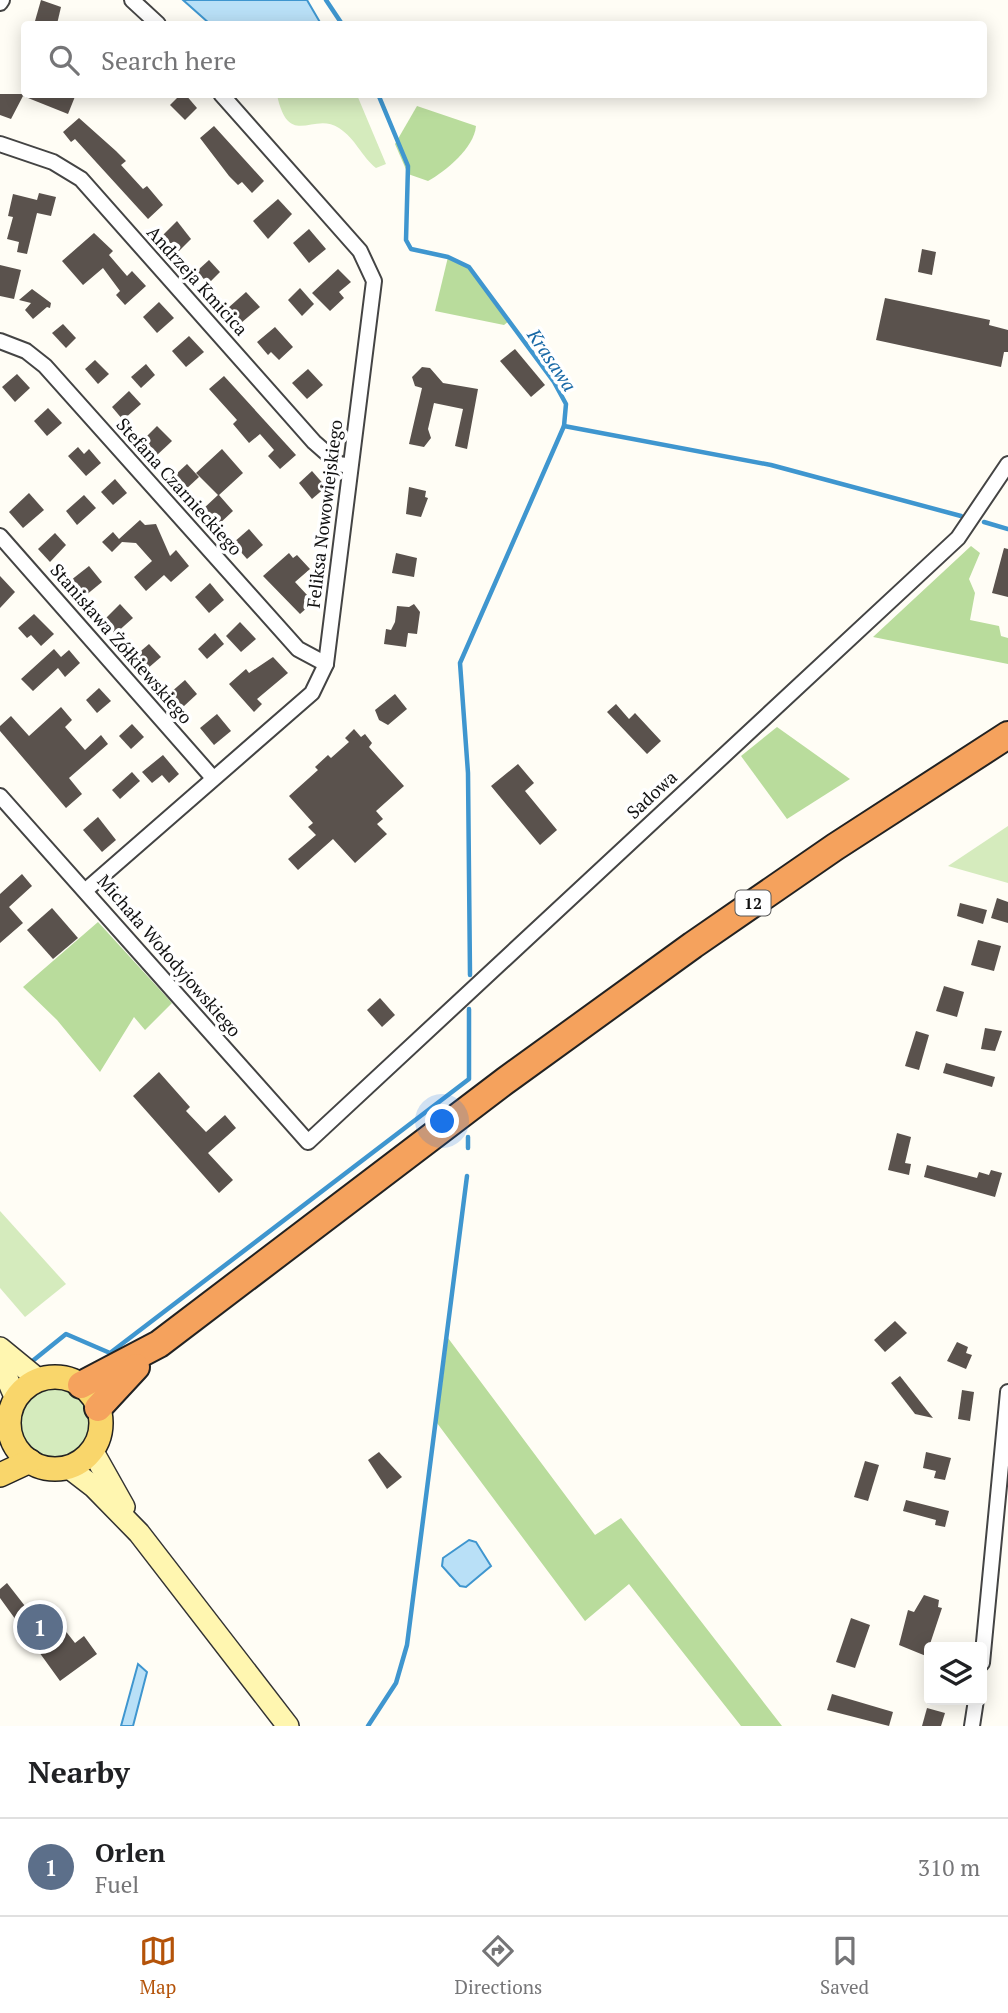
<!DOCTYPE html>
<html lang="en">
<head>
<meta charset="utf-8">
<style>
	:root { --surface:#fff; --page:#f6f6f6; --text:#202124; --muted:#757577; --line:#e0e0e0; --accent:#b45309 }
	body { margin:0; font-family:"PT Serif",serif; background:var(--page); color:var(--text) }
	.controls { position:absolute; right:21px; bottom:21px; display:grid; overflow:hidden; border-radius:7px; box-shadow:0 4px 18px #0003 }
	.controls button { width:63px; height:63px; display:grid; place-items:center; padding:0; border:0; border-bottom:2px solid var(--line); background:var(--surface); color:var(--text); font:35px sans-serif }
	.you { position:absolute; left:443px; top:1122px; width:24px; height:24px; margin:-18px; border:5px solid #fff; border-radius:50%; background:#1a73e8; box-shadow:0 0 0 10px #1a73e833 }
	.badge { display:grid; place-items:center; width:46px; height:46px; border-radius:50%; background:var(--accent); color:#fff; font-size:23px; font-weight:700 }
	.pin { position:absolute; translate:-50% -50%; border:4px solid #fff; box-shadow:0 2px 7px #0006 }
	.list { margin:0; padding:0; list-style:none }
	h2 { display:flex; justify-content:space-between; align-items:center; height:91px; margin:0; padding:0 28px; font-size:30px }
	h2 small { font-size:23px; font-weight:400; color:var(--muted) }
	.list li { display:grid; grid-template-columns:46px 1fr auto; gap:21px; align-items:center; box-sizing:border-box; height:98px; padding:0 28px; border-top:2px solid var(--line) }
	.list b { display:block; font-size:26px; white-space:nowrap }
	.list p { margin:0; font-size:23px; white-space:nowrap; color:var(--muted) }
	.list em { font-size:23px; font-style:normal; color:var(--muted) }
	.icon { flex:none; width:38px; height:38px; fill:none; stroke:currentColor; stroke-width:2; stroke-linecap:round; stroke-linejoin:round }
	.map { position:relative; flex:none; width:1008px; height:1726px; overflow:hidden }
	.search { position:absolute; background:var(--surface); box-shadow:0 4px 18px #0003; left:21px; right:21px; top:21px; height:77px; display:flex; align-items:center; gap:18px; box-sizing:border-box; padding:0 24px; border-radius:7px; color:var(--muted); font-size:26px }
	.sheet { height:189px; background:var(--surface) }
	nav { display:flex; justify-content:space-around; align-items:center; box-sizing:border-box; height:98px; border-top:2px solid var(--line); background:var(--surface); font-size:19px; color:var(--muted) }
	nav a { display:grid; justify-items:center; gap:4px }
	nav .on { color:var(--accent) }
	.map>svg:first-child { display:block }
	.green { fill:#d5ebbd }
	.forest { fill:#b9dc9c }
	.water { fill:#b9e0f7; stroke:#3f96cf; stroke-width:2 }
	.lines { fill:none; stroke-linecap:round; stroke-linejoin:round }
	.stream { stroke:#3f96cf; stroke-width:4.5 }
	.building { fill:#5a524d }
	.street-casing { stroke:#444; stroke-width:18 }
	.secondary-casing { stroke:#333; stroke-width:24 }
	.primary-casing { stroke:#222; stroke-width:26 }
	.highway-casing { stroke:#222; stroke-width:30 }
	.street { stroke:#fff; stroke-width:14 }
	.secondary { stroke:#fff6b0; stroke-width:21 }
	.primary { stroke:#f9d66b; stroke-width:23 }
	.highway { stroke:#f5a25d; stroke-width:26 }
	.labels { text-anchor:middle; stroke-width:7; stroke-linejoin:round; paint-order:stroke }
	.shield { fill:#fff; stroke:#585858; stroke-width:2 }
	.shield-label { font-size:16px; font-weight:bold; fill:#111 }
	.street-label { font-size:18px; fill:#111; stroke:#fff }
	.water-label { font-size:19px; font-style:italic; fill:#1768a6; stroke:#fff }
</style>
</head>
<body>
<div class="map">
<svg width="1008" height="1726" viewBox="0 0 1008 1726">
	<rect width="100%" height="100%" fill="#fffdf5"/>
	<g class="green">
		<path d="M277 95H357L386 164 376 168C361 156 356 139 339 128 313 111 289 150 277 95Z"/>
		<path d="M1008 826V883L948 866Z"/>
		<path d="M0 1211 66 1284 25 1317 0 1288Z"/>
		<circle cx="54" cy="1423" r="37"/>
	</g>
	<g class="forest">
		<path d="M417 106 476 126C474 148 446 171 428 181L408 174 395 144Z"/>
		<path d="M448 257 469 267 509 321 504 325 435 311Z"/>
		<path d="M971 546 980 553 969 579 975 593 970 620 999 626 1001 636 1008 638V664L873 637Z"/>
		<path d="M777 727 850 779 787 819 741 756Z"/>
		<path d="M98 922 172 1003 145 1030 134 1017 100 1072 57 1020 23 987Z"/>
		<path d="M448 1338 595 1535 621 1518 782 1726H741L629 1584 585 1621 437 1423Z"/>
	</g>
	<g class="water">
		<path d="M183 0H307L321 24H210Z"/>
		<path d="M469 1540 476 1542 491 1566 466 1587 460 1586 442 1566 443 1558Z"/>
		<path d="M138 1664 147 1672 133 1726H121Z"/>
	</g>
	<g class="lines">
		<g class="stream">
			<path d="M326 0 342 24"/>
			<path d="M378 94 408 166 406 240 411 249 448 257 469 267 554 382 566 404 564 426 460 663 468 773 470 975"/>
			<path d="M564 426 771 465 961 516"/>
			<path d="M984 522 1008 529"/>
			<path d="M468 1148V1137"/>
			<path d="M30 1363 66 1334 110 1353 469 1079V1009"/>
			<path d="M368 1726 396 1683 407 1645 467 1176"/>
		</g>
	</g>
	<g class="building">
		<path d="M41 0 61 7 57 24 35 21Z"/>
		<path d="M0 94H76L68 114 23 96 11 119 0 115Z"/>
		<path d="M181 94H185L197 108 185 120 170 105Z"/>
		<path d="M79 118 116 151 126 161 121 165 143 189 147 186 163 205 148 219 75 139 71 142 63 132Z"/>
		<path d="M214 126 264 181 252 193 242 182 238 185 229 176 200 138Z"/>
		<path d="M39 193 56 197 51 216 37 213 27 254 17 252 19 242 7 239 13 217 8 216 13 194 37 200Z"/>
		<path d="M278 199 292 214 268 239 253 221Z"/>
		<path d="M177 221 191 239 178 252 163 235Z"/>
		<path d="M309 229 326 249 309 263 293 243Z"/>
		<path d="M94 233 113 251 109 255 127 276 132 271 146 286 125 305 116 295 120 291 103 268 83 285 62 261Z"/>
		<path d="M922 249 936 252 932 275 918 272Z"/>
		<path d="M209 260 220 272 208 284 197 271Z"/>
		<path d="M0 265 21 270 14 299 0 296Z"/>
		<path d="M338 269 351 282 339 292 344 298 330 311 312 293Z"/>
		<path d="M300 288 314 304 302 316 288 300Z"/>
		<path d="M32 289 51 303 50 308 47 307 33 319 25 310 31 303 19 300Z"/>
		<path d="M246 292 260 307 241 323 228 308Z"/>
		<path d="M885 298 990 320 989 325 1008 330V352H1004L1001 367 876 340Z"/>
		<path d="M159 302 174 318 157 333 143 317Z"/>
		<path d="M63 324 76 338 66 348 52 333Z"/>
		<path d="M275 327 293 347 279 360 271 352 268 355 257 342Z"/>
		<path d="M189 336 204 352 186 367 172 351Z"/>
		<path d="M515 349 545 385 531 397 500 361Z"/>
		<path d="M95 360 109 374 98 384 85 369Z"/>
		<path d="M146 364 155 375 141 388 131 377Z"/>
		<path d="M422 367 430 368 443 383 478 389 467 449 455 446 463 409 434 403 428 429 431 438 424 447 409 444 422 388 415 386 412 377Z"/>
		<path d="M308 369 323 385 307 399 292 383Z"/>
		<path d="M17 374 30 388 15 402 2 387Z"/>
		<path d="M224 376 296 455 280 469 268 456 274 450 260 434 249 443 233 424 237 420 209 389Z"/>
		<path d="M129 391 141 404 123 420 112 407Z"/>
		<path d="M48 408 62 423 47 436 34 421Z"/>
		<path d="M157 426 172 441 156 456 142 441Z"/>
		<path d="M78 447 84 454 89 449 101 463 86 476 68 456Z"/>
		<path d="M222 449 243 473 219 495 233 511 218 525 203 509 218 495 196 473Z"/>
		<path d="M187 464 199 477 185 490 174 476Z"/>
		<path d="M312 471 326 487 312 499 299 483Z"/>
		<path d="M115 479 127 493 113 505 101 492Z"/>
		<path d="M409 487 426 491 425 497 428 498 421 517 406 514Z"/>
		<path d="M29 493 44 510 23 528 9 512Z"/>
		<path d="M84 495 96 508 77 525 66 511Z"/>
		<path d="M140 520 145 525 156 524 170 556 176 550 189 566 171 582 164 575 146 591 134 577 152 561 136 543 122 542 112 552 102 542 113 532 119 539Z"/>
		<path d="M249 529 263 545 247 559 233 543Z"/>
		<path d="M55 533 66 545 50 562 38 549Z"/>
		<path d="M1004 548 1008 549V597L992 593Z"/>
		<path d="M289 553 293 558 297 555 310 569 295 582 308 596 304 600 309 606 300 614 263 576Z"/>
		<path d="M396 553 417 558 414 577 392 573Z"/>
		<path d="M89 566 102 582 80 600 66 584Z"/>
		<path d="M0 576 15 592 0 608Z"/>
		<path d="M210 583 224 600 209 613 195 597Z"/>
		<path d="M120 604 133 618 115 634 103 621Z"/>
		<path d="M414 604 420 612 417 634 408 633 406 647 384 644 386 629 391 630 395 622 397 606 409 607Z"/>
		<path d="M34 614 54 634 41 646 31 635 27 638 18 628Z"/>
		<path d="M240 622 256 639 241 652 226 636Z"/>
		<path d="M215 633 224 644 207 659 198 649Z"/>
		<path d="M149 644 161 657 147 669 135 656Z"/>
		<path d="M54 649 61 657 69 650 80 663 65 677 58 668 33 691 21 679Z"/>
		<path d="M273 657 288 673 257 699 262 704 254 712 229 684 246 669 249 673Z"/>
		<path d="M185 680 197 694 183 707 170 693Z"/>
		<path d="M99 688 111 701 97 713 86 700Z"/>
		<path d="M395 694 407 709 388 725 379 720 375 710Z"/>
		<path d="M616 704 629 719 635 713 661 741 647 754 607 712Z"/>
		<path d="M61 707 72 720 65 727 85 750 101 735 108 744 69 778 82 794 66 808 0 731V726L11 716 29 736Z"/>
		<path d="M217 714 231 731 214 745 200 728Z"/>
		<path d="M132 724 144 737 131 749 119 736Z"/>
		<path d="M354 729 361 737 365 734 372 743 369 747 404 786 376 811 383 819 377 824 387 834 355 863 333 839 298 870 288 859 316 835 308 827 313 823 289 796 318 770 315 767 328 755 331 758 349 742 345 738Z"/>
		<path d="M163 755 179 774 169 783 162 775 152 783 142 772Z"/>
		<path d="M518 764 534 783 525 791 557 830 540 845 491 786Z"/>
		<path d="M132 772 140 781 120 799 112 790Z"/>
		<path d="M98 817 116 840 102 852 83 830Z"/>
		<path d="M22 874 32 886 9 907 23 923 0 943V894Z"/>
		<path d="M997 898 1008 902V923L991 918Z"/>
		<path d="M960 903 987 910 983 924 957 916Z"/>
		<path d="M52 908 78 938 53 959 27 930Z"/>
		<path d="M978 940 1001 946 994 971 971 965Z"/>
		<path d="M944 986 964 992 957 1017 936 1011Z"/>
		<path d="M380 998 395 1015 382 1027 367 1010Z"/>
		<path d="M985 1028 1002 1031 995 1051 981 1049Z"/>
		<path d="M916 1031 929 1035 919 1070 905 1066Z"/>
		<path d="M946 1063 995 1077 992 1087 943 1073Z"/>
		<path d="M159 1072 190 1107 186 1111 206 1132 225 1115 236 1128 208 1153 233 1180 219 1193 133 1096Z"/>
		<path d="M897 1133 911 1137 905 1163 911 1164 909 1175 888 1170Z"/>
		<path d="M927 1165 977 1178 979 1172 989 1175 991 1170 1002 1173 995 1197 924 1177Z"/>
		<path d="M895 1321 907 1333 885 1352 874 1340Z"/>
		<path d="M957 1342 968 1347 966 1353 972 1355 966 1369 947 1361Z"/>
		<path d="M900 1376 933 1418 915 1414 891 1383Z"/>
		<path d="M962 1390 974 1392 970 1421 958 1419Z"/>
		<path d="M379 1452 402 1477 387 1489 368 1460Z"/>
		<path d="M926 1452 951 1458 945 1480 934 1478 936 1471 923 1468Z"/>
		<path d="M865 1461 879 1465 868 1501 854 1497Z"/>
		<path d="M906 1500 949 1511 945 1527 935 1525 936 1520 903 1511Z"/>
		<path d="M7 1583 32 1615 45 1605 75 1643 84 1636 97 1654 60 1681 0 1598V1589Z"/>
		<path d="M924 1595 939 1600 938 1607 942 1608 926 1656 899 1645 908 1610 914 1612Z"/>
		<path d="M851 1618 870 1625 855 1668 836 1662Z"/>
		<path d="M832 1694 893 1712 889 1726 827 1710Z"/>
		<path d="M927 1708 945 1713 941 1726H922Z"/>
	</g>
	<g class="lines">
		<defs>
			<g id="street">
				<path d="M132 0 158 24"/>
				<path d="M0 3 2 0"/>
				<path d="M0 144 53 162 81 179 314 442 339 464 350 466"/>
				<path d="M0 341 26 351 45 366 298 649 326 664"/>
				<path d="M0 536 213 778"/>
				<path d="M0 796 308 1142 958 538 1008 464"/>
				<path d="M86 890 312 693 326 664 374 281 360 251 221 94"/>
				<path d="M982 1663 1008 1392"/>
				<path d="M972 1726 976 1700"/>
			</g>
			<g id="secondary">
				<path d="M0 1348 39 1380"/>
				<path d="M0 1362 16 1399"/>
				<path d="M92 1450 124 1507"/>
				<path d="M68 1467 94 1487 139 1533 288 1726"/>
			</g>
			<g id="primary">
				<circle cx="55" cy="1423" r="46"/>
				<path d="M0 1475 30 1461"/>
			</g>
			<g id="highway">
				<path d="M81 1385 159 1344 505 1081 693 945 835 847 1008 735"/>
				<path d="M98 1408 136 1367"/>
			</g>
		</defs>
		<use href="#street" class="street-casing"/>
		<use href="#secondary" class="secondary-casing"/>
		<use href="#primary" class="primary-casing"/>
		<use href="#highway" class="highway-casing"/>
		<use href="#street" class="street"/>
		<use href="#secondary" class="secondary"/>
		<use href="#primary" class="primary"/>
		<use href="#highway" class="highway"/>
	</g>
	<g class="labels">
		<rect class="shield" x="735.5" y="890.5" width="35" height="25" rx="5"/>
		<g class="shield-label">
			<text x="753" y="909">12</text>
		</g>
		<g class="street-label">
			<text transform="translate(197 281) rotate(48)" y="6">Andrzeja Kmicica</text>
			<text transform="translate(179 487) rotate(48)" y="6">Stefana Czarnieckiego</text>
			<text transform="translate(325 514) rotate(-83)" y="6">Feliksa Nowowiejskiego</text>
			<text transform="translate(121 644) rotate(49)" y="6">Stanisława Żółkiewskiego</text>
			<text transform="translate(652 795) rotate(-43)" y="6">Sadowa</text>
			<text transform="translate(169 956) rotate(49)" y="6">Michała Wołodyjowskiego</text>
		</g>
		<g class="water-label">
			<text transform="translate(552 360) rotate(56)" y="7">Krasawa</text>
		</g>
	</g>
</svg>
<div class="controls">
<button><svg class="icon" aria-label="layers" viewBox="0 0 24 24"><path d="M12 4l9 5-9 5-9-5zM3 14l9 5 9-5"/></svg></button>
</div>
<div class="you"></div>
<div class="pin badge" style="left:40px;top:1627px;background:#5c6f8a">1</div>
<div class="search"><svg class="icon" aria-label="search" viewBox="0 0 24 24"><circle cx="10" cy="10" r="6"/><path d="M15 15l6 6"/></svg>Search here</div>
</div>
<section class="sheet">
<h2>Nearby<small></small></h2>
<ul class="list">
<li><span class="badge" style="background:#5c6f8a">1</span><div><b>Orlen</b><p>Fuel</p></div><em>310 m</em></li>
</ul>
</section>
<nav>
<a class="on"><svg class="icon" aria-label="map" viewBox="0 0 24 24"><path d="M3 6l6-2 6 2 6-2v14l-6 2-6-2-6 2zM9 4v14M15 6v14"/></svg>Map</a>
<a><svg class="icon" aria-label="directions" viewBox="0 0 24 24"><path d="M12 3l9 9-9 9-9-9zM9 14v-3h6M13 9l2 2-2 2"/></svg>Directions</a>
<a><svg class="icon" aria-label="saved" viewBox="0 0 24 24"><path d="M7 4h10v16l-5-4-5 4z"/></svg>Saved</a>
</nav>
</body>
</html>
